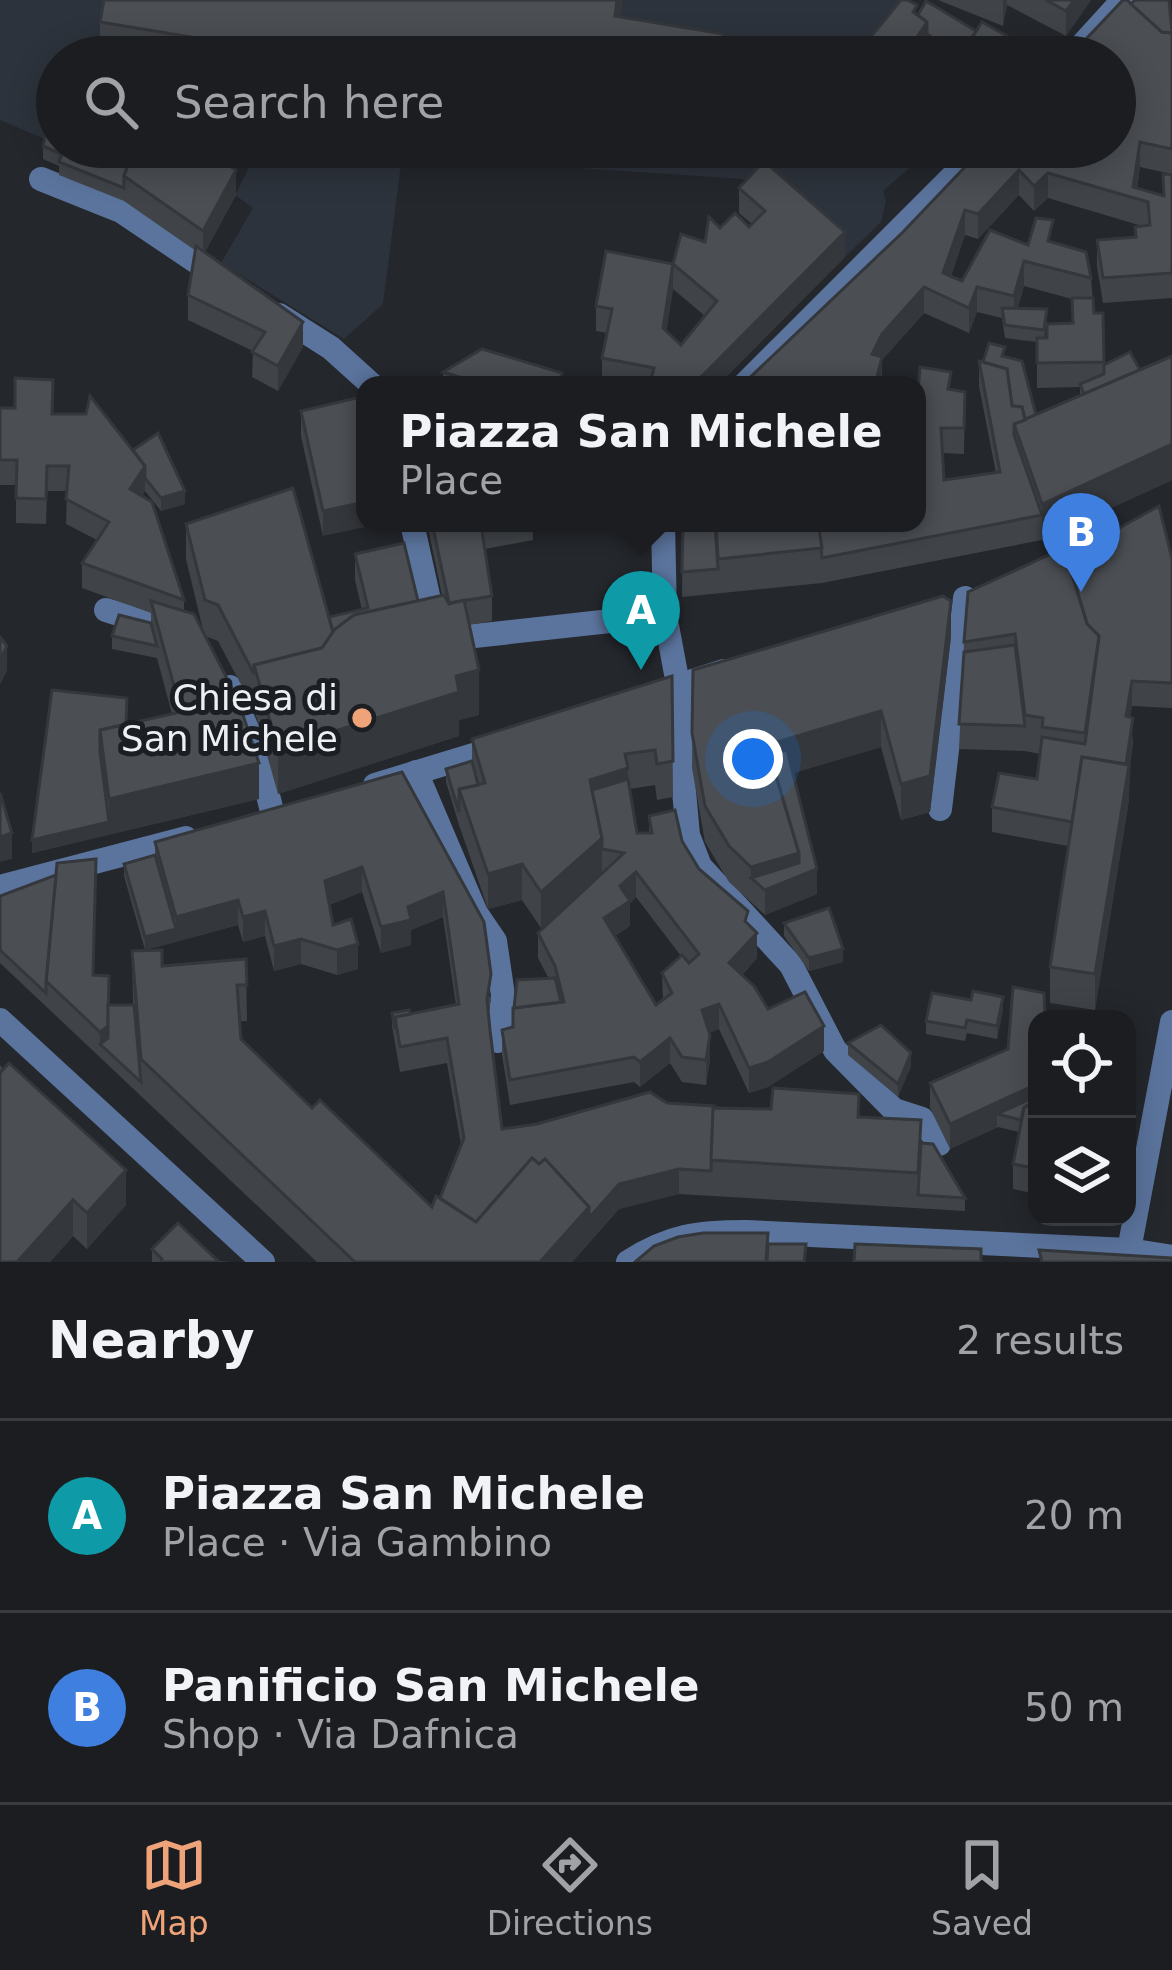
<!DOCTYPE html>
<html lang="en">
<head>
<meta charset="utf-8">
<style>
	:root { --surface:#1b1d21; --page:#282a2e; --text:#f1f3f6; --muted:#a0a2a5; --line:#393b3f; --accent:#efa378 }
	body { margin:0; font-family:"DejaVu Sans",sans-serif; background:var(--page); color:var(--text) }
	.controls { position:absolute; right:36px; bottom:36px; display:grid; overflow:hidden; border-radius:24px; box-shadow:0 6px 30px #0003 }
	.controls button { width:108px; height:108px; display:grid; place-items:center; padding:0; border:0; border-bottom:3px solid var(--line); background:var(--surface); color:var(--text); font:60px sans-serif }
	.you { position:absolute; left:753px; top:759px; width:42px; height:42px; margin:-30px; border:9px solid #fff; border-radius:50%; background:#1a73e8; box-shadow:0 0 0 18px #1a73e833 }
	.badge { display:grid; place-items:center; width:78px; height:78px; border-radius:50%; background:var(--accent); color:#fff; font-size:39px; font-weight:700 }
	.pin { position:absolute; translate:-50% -99px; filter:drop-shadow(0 3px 6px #0008) }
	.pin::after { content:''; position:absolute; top:63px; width:42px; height:36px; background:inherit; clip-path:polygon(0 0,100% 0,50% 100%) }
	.popup { position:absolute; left:356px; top:376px; width:570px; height:156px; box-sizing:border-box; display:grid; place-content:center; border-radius:24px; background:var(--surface); filter:drop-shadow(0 3px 9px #0005); font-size:39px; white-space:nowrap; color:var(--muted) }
	.popup b { font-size:45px; color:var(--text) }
	.popup::after { content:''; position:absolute; left:50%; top:100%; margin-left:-24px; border:24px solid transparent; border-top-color:var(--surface) }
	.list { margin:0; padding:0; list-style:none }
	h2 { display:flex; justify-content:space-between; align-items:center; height:156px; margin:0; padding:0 48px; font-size:51px }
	h2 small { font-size:39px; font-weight:400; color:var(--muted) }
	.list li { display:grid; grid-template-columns:78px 1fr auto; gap:36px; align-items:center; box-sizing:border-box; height:192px; padding:0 48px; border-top:3px solid var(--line) }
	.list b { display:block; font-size:45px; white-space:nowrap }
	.list p { margin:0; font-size:39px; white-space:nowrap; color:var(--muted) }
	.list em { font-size:39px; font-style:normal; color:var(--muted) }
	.icon { flex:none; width:66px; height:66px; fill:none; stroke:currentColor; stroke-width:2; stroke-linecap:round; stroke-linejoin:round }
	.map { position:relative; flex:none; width:1172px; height:1262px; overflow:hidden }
	.search { position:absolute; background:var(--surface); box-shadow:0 6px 30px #0003; left:36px; right:36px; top:36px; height:132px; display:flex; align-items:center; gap:30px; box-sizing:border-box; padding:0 42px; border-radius:66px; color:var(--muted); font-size:45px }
	.sheet { height:540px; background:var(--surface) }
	nav { display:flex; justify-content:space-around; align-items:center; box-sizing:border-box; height:168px; border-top:3px solid var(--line); background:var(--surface); font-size:33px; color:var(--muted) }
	nav a { display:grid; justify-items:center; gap:6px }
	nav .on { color:var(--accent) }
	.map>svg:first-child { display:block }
	.built { fill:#2d333c }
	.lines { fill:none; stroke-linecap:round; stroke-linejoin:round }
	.pedestrian { stroke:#5b749d; stroke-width:24 }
	.minor { stroke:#5b749d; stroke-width:24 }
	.tertiary { stroke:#5b749d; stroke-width:24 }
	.wall { fill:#404448; fill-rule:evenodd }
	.shaded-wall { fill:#34373b }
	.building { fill:#4b4f54; stroke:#34373b; stroke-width:3; fill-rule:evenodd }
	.poi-dot { fill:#efa378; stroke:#1b1e22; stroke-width:4.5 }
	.labels { text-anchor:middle; stroke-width:10; stroke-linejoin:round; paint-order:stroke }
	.poi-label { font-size:36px; fill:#edeff2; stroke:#1b1e22; text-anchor:end }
</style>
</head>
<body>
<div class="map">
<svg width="1172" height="1262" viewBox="0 0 1172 1262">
	<rect width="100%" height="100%" fill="#24272c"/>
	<g class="built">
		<path d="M0 0H907L903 23 875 57H93L73 54 57 57V107L47 140 0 120Z"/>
		<path d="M260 147H955L956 148 939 168 912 166 883 191 886 200 881 222 845 257 758 180 402 156 383 304 344 339 221 263 253 208 235 195Z"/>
	</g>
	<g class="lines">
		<g class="pedestrian">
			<path d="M41 179 121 211 219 277"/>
			<path d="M279 315 331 348 372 385"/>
			<path d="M412 523 435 627"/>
		</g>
		<g class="minor">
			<path d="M1071 57 1123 0"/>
			<path d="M744 385 982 147"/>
			<path d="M663 523 665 615 683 711 682 769 688 835 700 866 791 965 835 1050 894 1110 922 1119 939 1144"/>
			<path d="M106 610 163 628"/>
			<path d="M448 634 456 638 665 615"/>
			<path d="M230 687 258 756 273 815"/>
			<path d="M643 697 724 671"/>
			<path d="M416 772 476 913 495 941 503 995 498 1041"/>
			<path d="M375 785 503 746"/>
			<path d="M940 809 965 598"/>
			<path d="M0 887 186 838"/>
			<path d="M1129 1250 1172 1022"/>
			<path d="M628 1262C669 1235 699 1232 746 1232L1129 1250 1172 1257"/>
		</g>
		<path class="tertiary" d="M0 1020 263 1262"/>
	</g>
	<g class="wall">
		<path d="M938 0H1091L1066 36 1007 5 1003 26Z"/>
		<path d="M1131 4 1172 27V174L1140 167 1137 188 1163 196 1172 175V298L1103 303 1097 266V240L1135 237V227L1142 226 1048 198 1034 211 1019 195 978 239 965 235 951 276 962 281 1028 245 1053 242 1091 278 1094 313H1103L1104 365 1140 370 1172 356V480L1042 540 822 583 682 597 683 523H917L951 389 965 392 964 454 943 453 944 480 996 473 979 386V361L983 362 1005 357 1036 415 1080 396V387L1037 388V342L1005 338 1002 318 977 312 969 333 924 313 882 360V382L742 385 903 232ZM1024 286 1072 299V323L1044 338 1047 322 1018 308Z"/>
		<path d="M917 15 976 31 1028 57H941L927 47 923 54 927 57H870V38Z"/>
		<path d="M620 17 723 57H100V22Z"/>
		<path d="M43 146 236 195 205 252 303 347 278 391 252 377 253 351 188 320V295L196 251 124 201 59 175V166L43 159Z"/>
		<path d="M645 147H710L708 157Z"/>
		<path d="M739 188 845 257 718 385H614L602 383V358L607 333 596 331V306L673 264 705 242 720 228 749 227 752 224 739 213ZM673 289 705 316 681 345 666 332Z"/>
		<path d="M443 372 562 385H443Z"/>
		<path d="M365 396 323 536 301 436V411Z"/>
		<path d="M0 408 53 414 133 450 185 504 161 511 145 491 142 496 184 600V611L204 634 186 559V524L329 617 362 610 355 580V554L418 601 442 595 427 523H533V540L485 549 492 596V621L469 625 479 715 459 720V736L278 794 254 709 218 641 205 636 259 799 32 853 52 690 127 724 172 714 157 658 112 649V636L151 623V613L82 588V563L97 540 66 524 67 491H47L46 524 16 523V485H0Z"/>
		<path d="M1067 557 1172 559V708L1132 706 1130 717 1133 743 1129 771V800L1095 1010 1050 1003V967L1068 846 992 832V807L1037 779 1040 754 1025 751 959 749 964 642Z"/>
		<path d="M951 637 930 812 901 820 881 747 793 773 817 894 765 915 729 882 705 842 692 768 693 670Z"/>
		<path d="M672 676 673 797 657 800 655 785 630 789 637 833H649V816L682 841 699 869 748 924 757 958 742 975 768 1009 824 1051 768 1087 749 1093 719 1029 709 1033 710 1060 706 1085 682 1082 670 1063 640 1087 634 1082 510 1105 502 1055V1030L513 1027 549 979 538 958V933L583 891 541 928 522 900 488 909 459 825 446 782V769L472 761V739ZM636 897 681 956 662 973 663 1000 656 1005 615 936 630 926V903Z"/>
		<path d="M402 772 491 1000 488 1015 502 1129 667 1103 859 1117 921 1144 965 1198V1211L679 1194 619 1209 572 1262H317L0 963V896L94 975 109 1005H133L132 951 162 966 246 959 247 1021H240L241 1039 312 1108 432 1207 440 1198 461 1145 447 1063 400 1072 392 1026V1013L410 1014 456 1005 443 917 411 930V945L381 953 362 892 329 905 333 925 358 969 337 975 301 964 274 971 265 936 243 942 238 925 145 950 124 876V864L155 855V842Z"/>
		<path d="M784 923 843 962 809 971 784 936Z"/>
		<path d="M1003 1010 997 1039 967 1033 965 1041 926 1034V1021Z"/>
		<path d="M1037 1019V1194L1013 1189V1164L1019 1132 998 1127 950 1149 930 1108V1083L1008 1049Z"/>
		<path d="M848 1043 911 1066 898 1097 848 1055Z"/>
		<path d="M0 1065 126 1205 87 1249 73 1236 50 1262H0Z"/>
		<path d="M152 1249 218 1261 230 1262H152Z"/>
	</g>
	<g class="shaded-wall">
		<path d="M617 0H623L615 51V16Z"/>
		<path d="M1003 0H1007V5L1003 26Z"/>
		<path d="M1074 0H1091L1066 36V11Z"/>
		<path d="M927 22V47L920 57 911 46Z"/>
		<path d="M1140 142V167L1136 199 1133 187Z"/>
		<path d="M236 170V195L203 256V231Z"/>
		<path d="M1019 170V195L978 239V214Z"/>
		<path d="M1048 173V198L1034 211V186Z"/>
		<path d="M965 210V235L943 298V273Z"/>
		<path d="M845 232V257L718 385H693Z"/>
		<path d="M1024 261V286L1014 321V296Z"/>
		<path d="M673 264V289L663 354V328Z"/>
		<path d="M924 287V313L882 360 881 385H875L872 354 882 334Z"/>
		<path d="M977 287V312L969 333V308Z"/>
		<path d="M303 322V347L278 391V366Z"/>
		<path d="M1172 444V480L1042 540V504Z"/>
		<path d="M145 466V491L130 514V489Z"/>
		<path d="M185 491V504L161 511V498Z"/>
		<path d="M365 502V523H384L323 536V511Z"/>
		<path d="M951 601V637L930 812 901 820V784Z"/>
		<path d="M7 646V671L0 685V660Z"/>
		<path d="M479 670V715L459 720V736L278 794V749L456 676Z"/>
		<path d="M1132 681V706L1126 741V716Z"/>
		<path d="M881 711V747L774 779 767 745Z"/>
		<path d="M1133 718 1129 800 1095 1010V974Z"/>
		<path d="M259 763V799L32 853V840L109 822V799Z"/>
		<path d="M628 768V804L595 814 590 780Z"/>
		<path d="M12 833V859L0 862V837Z"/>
		<path d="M602 838V874L541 928V892Z"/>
		<path d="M799 853 817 869V894L765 915V890L751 878V903V867Z"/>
		<path d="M522 864V900L488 909V874Z"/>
		<path d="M362 867V892L325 906V881Z"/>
		<path d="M636 872V897L630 903V926L604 943V918L620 886Z"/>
		<path d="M443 892V917L411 930V945L381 953V927L408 907Z"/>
		<path d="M238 900V925L176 942V917Z"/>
		<path d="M265 911V936L243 942V917Z"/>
		<path d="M176 929V942L145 950V937Z"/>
		<path d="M757 933V958L729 988V963Z"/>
		<path d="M301 939V964L274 971V946Z"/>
		<path d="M358 944V969L337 975V950Z"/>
		<path d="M843 949V962L809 971V958Z"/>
		<path d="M1003 997V1010L997 1039V1026Z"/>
		<path d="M719 1004V1029L702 1035V1010Z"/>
		<path d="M108 1026V1051L100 1044V1057V1032Z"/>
		<path d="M824 1026V1051L768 1087 749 1093V1068Z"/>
		<path d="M710 1035V1060L706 1085V1060Z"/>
		<path d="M670 1038V1063L640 1087V1062Z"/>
		<path d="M911 1053V1066L898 1097V1084Z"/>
		<path d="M1037 1084V1109L997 1114V1127L950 1149V1124Z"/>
		<path d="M679 1169V1194L619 1209 589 1243V1218L619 1184Z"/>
		<path d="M126 1170V1205L87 1249V1213Z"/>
		<path d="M73 1200V1236L50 1262H17Z"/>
		<path d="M589 1207V1243L572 1262H540Z"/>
	</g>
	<g class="building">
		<path d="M104 0H617L615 16 723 34 719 57H312L100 22Z"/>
		<path d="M901 0H907L917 5 913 12 927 22 911 46 927 57H890L870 38Z"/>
		<path d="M1046 0H1074L1066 11Z"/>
		<path d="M1123 0H1127L1162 32 1172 33V149L1140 142 1133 187 1164 196 1163 174 1172 175V273L1103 278 1097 240 1136 237 1135 227 1150 225 1148 202 1048 173 1034 186 1019 170 978 214 965 210 943 273 962 281 990 230 1028 245 1036 218 1053 220 1048 241 1086 252 1091 278 1024 261 1014 296 977 287 969 308 924 287 882 334 872 354 882 357 875 385H742L903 232 984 147H1115V57H1069Z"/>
		<path d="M1135 0H1169L1172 33 1162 32 1131 4Z"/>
		<path d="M926 1 976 31 960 57 927 34V22L918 15Z"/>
		<path d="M982 22 1028 48 1019 57H960Z"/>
		<path d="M47 127 57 131V147H135L124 176V188L59 162 62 154 43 146Z"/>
		<path d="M135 147H197L236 170 203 231 124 176Z"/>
		<path d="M764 161 845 232 693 385H652L650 383 654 368 602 358 612 309 596 306 606 251 673 264 681 234 705 242 709 217 720 228 735 213 749 227 765 211 739 188ZM673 264 717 301 681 345 663 328Z"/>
		<path d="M196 246 303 322 278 366 252 352 265 332 188 295Z"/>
		<path d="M1072 298H1093L1094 313H1103L1104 362 1037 363V338H1047V324L1073 323Z"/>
		<path d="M1002 308 1047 309 1044 330 1005 325Z"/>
		<path d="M989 343 1005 347 1002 356 1022 361 1036 415 1025 420 1022 407 1012 406 1007 369 983 362Z"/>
		<path d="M482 349 562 373 559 385H485L443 372Z"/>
		<path d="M1130 352 1140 370 1084 394 1080 384 1104 374V365Z"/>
		<path d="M1172 356V444L1042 504 1014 424Z"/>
		<path d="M979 361 1007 369 1012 406 1022 407 1025 420 1014 424V435L1042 515 822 558 818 523H917V402L920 367 951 372 948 389 965 392 964 428H941L944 480 1000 472Z"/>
		<path d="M15 378 53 380 52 414H86L90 396 145 466 130 489 152 502 184 600 82 563 109 522 66 499 69 466H47L46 499 16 498 17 460H0V408H15Z"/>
		<path d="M365 396V502L323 511 301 411Z"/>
		<path d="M158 433 185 491 161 498 145 478V466L133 450Z"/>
		<path d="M293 488 333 632 322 648 254 665V674L218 605 205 600 186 524Z"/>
		<path d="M1159 506 1172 559V683L1132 681 1126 716 1133 718 1126 764 1082 757 1072 822 992 807 999 773 1037 779 1042 737 1085 744 1099 636 1087 624 1067 557Z"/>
		<path d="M432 523H490L481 525 492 596 449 603Z"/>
		<path d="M683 523H715L718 569 682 572Z"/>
		<path d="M716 523H818L822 548 718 559Z"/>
		<path d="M404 543 418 601 354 615 333 632 329 617 368 608 355 554Z"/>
		<path d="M1064 548 1087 624 1099 636 1085 733 1042 727 1043 718 1025 715 1015 634 964 642 968 592Z"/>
		<path d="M444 595 449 604 464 600 479 670 456 676 459 692 278 749 254 665 322 648 335 629 354 615Z"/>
		<path d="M943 596 951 601 930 776 901 784 881 711 767 745 799 853 751 867 729 846 705 806 692 733 693 670Z"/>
		<path d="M151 601 194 614 238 700 259 763 109 799 100 730 181 712Z"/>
		<path d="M119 615 151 623 157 646 112 636Z"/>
		<path d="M0 637 7 646 0 660Z"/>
		<path d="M1015 645 1025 726 959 724 964 652Z"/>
		<path d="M672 676 673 761 657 764 655 750 625 754 628 768 590 780 602 838 541 892 522 864 488 874 459 789 485 783 472 739Z"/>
		<path d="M52 690 127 698 126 724 100 730V752L109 822 32 840Z"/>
		<path d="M787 750 817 869 765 890 751 878 799 863V853L770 755Z"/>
		<path d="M1082 757 1129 765 1095 974 1050 967Z"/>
		<path d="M472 761 478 785 459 789V812L446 769Z"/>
		<path d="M402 772 484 922 491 974 487 999 490 1030 502 1129 537 1124 650 1092 667 1103 714 1106 711 1171 679 1169 619 1184 589 1218V1207L545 1159 539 1164 532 1158 476 1222 440 1198 464 1138 447 1038 400 1047 395 1017 459 1004 443 892 408 907 411 920 381 927 362 867 325 881 333 925 351 919 358 944 337 950 301 939 274 946 265 911 243 917 238 900 176 917 155 842Z"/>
		<path d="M628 779 637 833H652L649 816 675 810 682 841 699 869 748 911 745 921 757 933 729 963 754 986 768 1009 805 992 824 1026 768 1062 749 1068 719 1004 702 1010 710 1035 706 1060 682 1057 670 1038 640 1062 634 1057 510 1080 502 1030 513 1027V1008L564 1002 555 966 538 933 624 853 602 849V838L592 790ZM636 872 699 954 689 963 682 955 662 973 672 993 656 1005 604 918 630 901 620 886Z"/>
		<path d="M0 793 12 833 0 837Z"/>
		<path d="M155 855 176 929 145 937 124 864Z"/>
		<path d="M96 859 93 975 109 976 108 1026 100 1032 46 981 57 863Z"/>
		<path d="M56 875 46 981V993L0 950V896Z"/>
		<path d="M829 908 843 949 809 958 784 923Z"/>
		<path d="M162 950V966L246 959 247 985H237L241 1039 312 1108 320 1100 432 1207 436 1196 476 1222 532 1158 539 1164 545 1159 589 1207 540 1262H355L141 1059 132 951Z"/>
		<path d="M555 978 561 1002 514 1008 517 980Z"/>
		<path d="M1013 987 1044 993 1045 1019H1037V1084L950 1124 930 1083 1008 1049Z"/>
		<path d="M973 991 1003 997 997 1026 967 1020 965 1028 926 1021 932 993 971 1000Z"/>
		<path d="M108 1005H134L141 1082 100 1044 108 1038Z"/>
		<path d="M409 1010 410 1014 395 1017V1029L392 1013Z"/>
		<path d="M881 1025 911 1053 898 1084 848 1043Z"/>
		<path d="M9 1063 126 1170 87 1213 73 1200 17 1262H0V1073Z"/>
		<path d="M773 1088 859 1094 858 1117 921 1120 918 1173 711 1160 713 1108 771 1109Z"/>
		<path d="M1037 1096V1099L1024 1108 1021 1120 997 1114Z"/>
		<path d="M1037 1099V1169L1013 1164 1024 1108Z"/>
		<path d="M921 1143 933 1144 965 1198 918 1195Z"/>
		<path d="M178 1223 218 1261 217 1262H161L162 1259 152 1249Z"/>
		<path d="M703 1233H768L766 1262H635L654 1246 678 1237Z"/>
		<path d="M768 1244H806L804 1262H767Z"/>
		<path d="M855 1244 981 1249V1262H854Z"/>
		<path d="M1039 1250 1172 1258V1262H1042Z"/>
	</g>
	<circle class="poi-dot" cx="362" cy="718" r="12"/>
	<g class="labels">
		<g class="poi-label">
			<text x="338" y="710">Chiesa di<tspan x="338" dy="41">San Michele</tspan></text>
		</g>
	</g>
</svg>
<div class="controls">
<button><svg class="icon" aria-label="locate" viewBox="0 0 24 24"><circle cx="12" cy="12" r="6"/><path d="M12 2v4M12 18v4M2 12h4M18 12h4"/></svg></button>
<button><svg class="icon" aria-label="layers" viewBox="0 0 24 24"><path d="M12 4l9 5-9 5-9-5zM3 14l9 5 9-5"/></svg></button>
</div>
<div class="you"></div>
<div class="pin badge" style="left:641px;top:670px;background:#0f9aa8">A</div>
<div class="popup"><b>Piazza San Michele</b>Place</div>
<div class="pin badge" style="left:1081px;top:592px;background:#3f7fe0">B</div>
<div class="search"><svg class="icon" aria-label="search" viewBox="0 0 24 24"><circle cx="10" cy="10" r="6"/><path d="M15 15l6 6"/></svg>Search here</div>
</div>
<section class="sheet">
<h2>Nearby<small>2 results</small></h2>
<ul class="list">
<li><span class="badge" style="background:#0f9aa8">A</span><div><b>Piazza San Michele</b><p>Place · Via Gambino</p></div><em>20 m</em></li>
<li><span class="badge" style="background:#3f7fe0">B</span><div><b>Panificio San Michele</b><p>Shop · Via Dafnica</p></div><em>50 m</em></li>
</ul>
</section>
<nav>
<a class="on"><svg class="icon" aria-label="map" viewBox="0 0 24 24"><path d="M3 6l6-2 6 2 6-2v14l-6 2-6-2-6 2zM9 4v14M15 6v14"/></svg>Map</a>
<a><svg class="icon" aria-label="directions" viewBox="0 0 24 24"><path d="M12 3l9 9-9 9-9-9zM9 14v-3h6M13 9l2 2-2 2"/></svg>Directions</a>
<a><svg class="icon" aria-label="saved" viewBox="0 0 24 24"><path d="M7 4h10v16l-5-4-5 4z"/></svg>Saved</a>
</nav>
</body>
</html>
